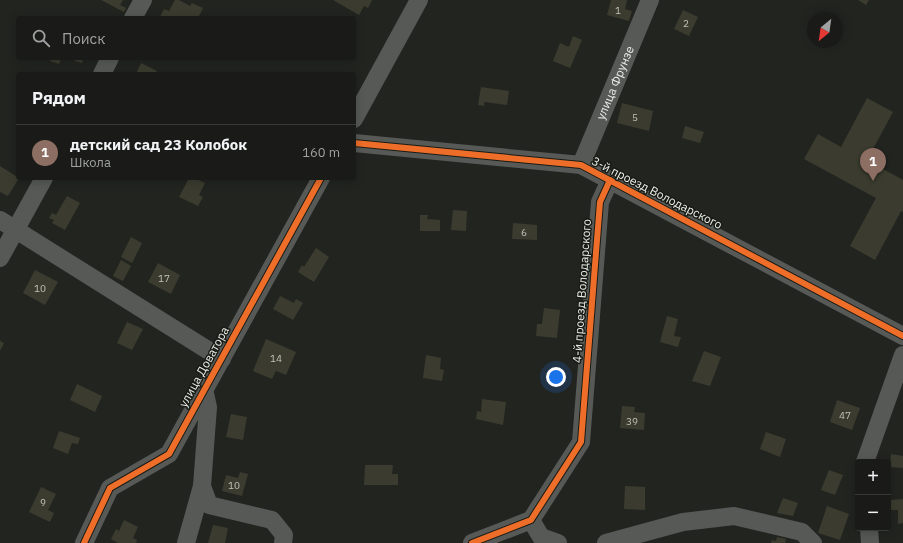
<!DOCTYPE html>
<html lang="ru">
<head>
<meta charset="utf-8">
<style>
	:root { --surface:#1a1b18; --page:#232421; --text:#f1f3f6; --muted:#9fa1a2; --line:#383937; --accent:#a5a7a3 }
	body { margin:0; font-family:"IBM Plex Sans",sans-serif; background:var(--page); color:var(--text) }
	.controls { position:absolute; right:12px; bottom:12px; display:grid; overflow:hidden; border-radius:4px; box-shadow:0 2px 10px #0003 }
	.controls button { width:36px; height:36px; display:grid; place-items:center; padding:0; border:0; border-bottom:1px solid var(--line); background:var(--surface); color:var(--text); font:20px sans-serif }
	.compass { position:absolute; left:807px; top:12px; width:36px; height:36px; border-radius:50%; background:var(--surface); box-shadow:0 2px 10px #0003; rotate:209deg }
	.you { position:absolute; left:556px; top:377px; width:14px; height:14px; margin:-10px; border:3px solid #fff; border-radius:50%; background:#1a73e8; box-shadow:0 0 0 6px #1a73e833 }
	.badge { display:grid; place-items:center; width:26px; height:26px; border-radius:50%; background:var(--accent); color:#fff; font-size:13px; font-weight:700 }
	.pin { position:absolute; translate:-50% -33px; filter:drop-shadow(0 1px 2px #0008) }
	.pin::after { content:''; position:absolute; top:21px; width:14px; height:12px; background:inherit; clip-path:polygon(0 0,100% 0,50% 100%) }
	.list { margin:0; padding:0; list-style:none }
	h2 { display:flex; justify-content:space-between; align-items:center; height:52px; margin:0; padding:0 16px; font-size:17px }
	h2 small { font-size:13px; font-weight:400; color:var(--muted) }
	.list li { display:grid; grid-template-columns:26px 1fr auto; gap:12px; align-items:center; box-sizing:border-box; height:56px; padding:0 16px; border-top:1px solid var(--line) }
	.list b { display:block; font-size:15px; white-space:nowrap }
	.list p { margin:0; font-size:13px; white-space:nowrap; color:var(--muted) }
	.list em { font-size:13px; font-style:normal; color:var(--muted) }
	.icon { flex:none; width:22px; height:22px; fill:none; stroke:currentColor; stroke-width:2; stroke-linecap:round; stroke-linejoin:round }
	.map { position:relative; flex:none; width:903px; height:543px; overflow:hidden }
	.search { position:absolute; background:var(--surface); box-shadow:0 2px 10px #0003; left:16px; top:16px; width:340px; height:44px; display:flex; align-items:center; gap:10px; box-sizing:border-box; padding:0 14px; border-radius:4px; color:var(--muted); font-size:15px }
	.panel { position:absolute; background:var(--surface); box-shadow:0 2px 10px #0003; left:16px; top:72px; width:340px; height:108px; border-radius:4px }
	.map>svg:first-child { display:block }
	.building { fill:#3b3c2f }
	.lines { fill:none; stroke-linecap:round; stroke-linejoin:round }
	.minor { stroke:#575956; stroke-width:18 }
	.cycleway-casing { stroke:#181c15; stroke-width:8 }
	.cycleway { stroke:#ee6e29; stroke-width:6 }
	.labels { text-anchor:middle; stroke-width:3; stroke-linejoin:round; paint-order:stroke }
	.number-label { font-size:10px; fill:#bfc2ba }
	.street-label { font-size:12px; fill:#ebeee9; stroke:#181c15 }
</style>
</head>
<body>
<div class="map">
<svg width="903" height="543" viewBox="0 0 903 543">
	<rect width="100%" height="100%" fill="#222420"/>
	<g class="building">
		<path d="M101 0H123L120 5 126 8 124 12Z"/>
		<path d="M175 0H179L190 6 192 3 203 8 198 18 160 17 164 9 169 11Z"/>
		<path d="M333 0H372L368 8 364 6 359 15Z"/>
		<path d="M611 0H627L625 9 632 11 629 21 607 15Z"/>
		<path d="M858 0H869L866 5Z"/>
		<path d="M683 10 698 17 689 36 674 29Z"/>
		<path d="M573 36 582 40 570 68 553 61 560 43 569 47Z"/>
		<path d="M51 58H61L59 64 50 61Z"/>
		<path d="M76 58H83L82 63 75 61Z"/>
		<path d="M141 63 157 71 156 74H136Z"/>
		<path d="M481 87 509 91 507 105 484 102V106L478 105Z"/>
		<path d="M867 98 893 112 867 160 903 180V212L901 211 875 260 850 246 876 198 804 159 818 134 841 147Z"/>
		<path d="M622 103 653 111 649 131 617 123Z"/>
		<path d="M685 126 704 132 700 143 682 138Z"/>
		<path d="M0 166 19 178 8 196 0 192Z"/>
		<path d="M189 178H194L205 183 199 195 203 197 198 206 179 197Z"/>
		<path d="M67 196 80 203 65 230 52 223 54 220 49 218 52 213 56 215Z"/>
		<path d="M453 210 467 211 466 231 451 230Z"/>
		<path d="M420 215H428L427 219 440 220V231H420Z"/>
		<path d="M513 223 537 225V240L512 239Z"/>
		<path d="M131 237 142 243 132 263 121 257Z"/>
		<path d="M316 248 329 257 314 282 298 272 302 265 304 267Z"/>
		<path d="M121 260 131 266 123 281 113 276Z"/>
		<path d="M158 263 180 275 171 294 148 282Z"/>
		<path d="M35 270 58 282 45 305 23 293Z"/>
		<path d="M280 296 294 303 296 299 303 303 293 320 273 309Z"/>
		<path d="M544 308 560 310 557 338 536 336 537 324H542Z"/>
		<path d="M667 316 678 319 674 336 681 337 678 347 660 342Z"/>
		<path d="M127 322 143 329 132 350 117 343Z"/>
		<path d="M266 339 296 352 286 375 276 371 272 379 253 371Z"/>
		<path d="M0 341 4 343 0 351Z"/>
		<path d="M704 351 721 357 710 386 692 381Z"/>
		<path d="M426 355 441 358 440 369 444 370 442 381 423 378Z"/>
		<path d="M77 384 102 396 95 412 70 400Z"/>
		<path d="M482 399 506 402 503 425 476 419 477 411 481 412Z"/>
		<path d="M837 400 860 408 852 430 830 422Z"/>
		<path d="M622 406 635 407 634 412 645 413 644 430 620 428Z"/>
		<path d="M231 414 247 417 243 440 226 437Z"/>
		<path d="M59 431 80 438 78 444 72 443 68 454 53 448Z"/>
		<path d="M766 432 786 439 780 457 760 449Z"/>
		<path d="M891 454 903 456V468L890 467Z"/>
		<path d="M365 465H393L392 474H398V485H364Z"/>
		<path d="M829 470 843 475 835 495 821 490Z"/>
		<path d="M240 472 248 474 242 496 222 491 226 475 238 478Z"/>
		<path d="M625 486 645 487V510L624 509Z"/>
		<path d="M41 487 56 494 48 510 54 513 50 522 29 512Z"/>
		<path d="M783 498 798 503 793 516 777 513Z"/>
		<path d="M903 499V523L898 524V510H891V500Z"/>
		<path d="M827 506 849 514 840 540 818 533Z"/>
		<path d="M124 520 138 527 133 538 137 540 136 543H118L111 539 116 529 119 531Z"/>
		<path d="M213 525 228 528 225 543H208Z"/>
		<path d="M777 537 786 539 785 543H771L772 540 776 541Z"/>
	</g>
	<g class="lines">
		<g class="minor">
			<path d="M133 18 143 0"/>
			<path d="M102 74 110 58"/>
			<path d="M354 119 419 0"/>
			<path d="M354 143 581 165 903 336"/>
			<path id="s1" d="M581 165 650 0"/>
			<path d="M0 220 222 359"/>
			<path d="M0 258 44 178"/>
			<path d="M204 389 208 407 202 486 209 505 272 520 284 535 283 543"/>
			<path d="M865 462 903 355"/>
			<path d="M531 520 541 537 558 543"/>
			<path d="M869 528 870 543"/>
			<path d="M84 543 110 488 169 454 321 178"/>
			<path d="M186 543 202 486"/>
			<path d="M472 543 531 520 581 442 600 202 610 180"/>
			<path d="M606 543 683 522 734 516 802 532 813 543"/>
		</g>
		<defs>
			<g id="cycleway">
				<path d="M354 143 581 165 903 336"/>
				<path d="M84 543 110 488 169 454 321 178"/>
				<path d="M472 543 531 520 581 442 600 202 610 180"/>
			</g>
		</defs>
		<use href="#cycleway" class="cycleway-casing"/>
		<use href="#cycleway" class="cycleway"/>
	</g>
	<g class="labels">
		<g class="number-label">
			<text x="618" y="14">1</text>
			<text x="686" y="27">2</text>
			<text x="635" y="121">5</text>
			<text x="524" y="236">6</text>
			<text x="164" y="282">17</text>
			<text x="40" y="292">10</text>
			<text x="276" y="362">14</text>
			<text x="845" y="419">47</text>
			<text x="632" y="425">39</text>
			<text x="234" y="489">10</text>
			<text x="43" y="506">9</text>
		</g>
		<g class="street-label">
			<text dy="4" stroke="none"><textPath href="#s1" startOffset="89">улица Фрунзе</textPath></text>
			<text transform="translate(657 193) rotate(27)" y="4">3-й проезд Володарского</text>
			<text transform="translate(582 291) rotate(-86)" y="4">4-й проезд Володарского</text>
			<text transform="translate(204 367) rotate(-61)" y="4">улица Доватора</text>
		</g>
	</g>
</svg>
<div class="controls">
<button>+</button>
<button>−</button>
</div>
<svg class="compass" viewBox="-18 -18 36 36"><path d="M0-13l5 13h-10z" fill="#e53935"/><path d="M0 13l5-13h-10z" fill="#9fa1a2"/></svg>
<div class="you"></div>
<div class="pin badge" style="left:873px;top:181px;background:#8d6e63">1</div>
<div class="search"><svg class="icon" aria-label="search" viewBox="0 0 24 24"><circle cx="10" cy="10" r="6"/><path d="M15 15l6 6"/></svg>Поиск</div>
<section class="panel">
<h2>Рядом<small></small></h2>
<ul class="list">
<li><span class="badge" style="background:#8d6e63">1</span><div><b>детский сад 23 Колобок</b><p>Школа</p></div><em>160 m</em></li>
</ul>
</section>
</div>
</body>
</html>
